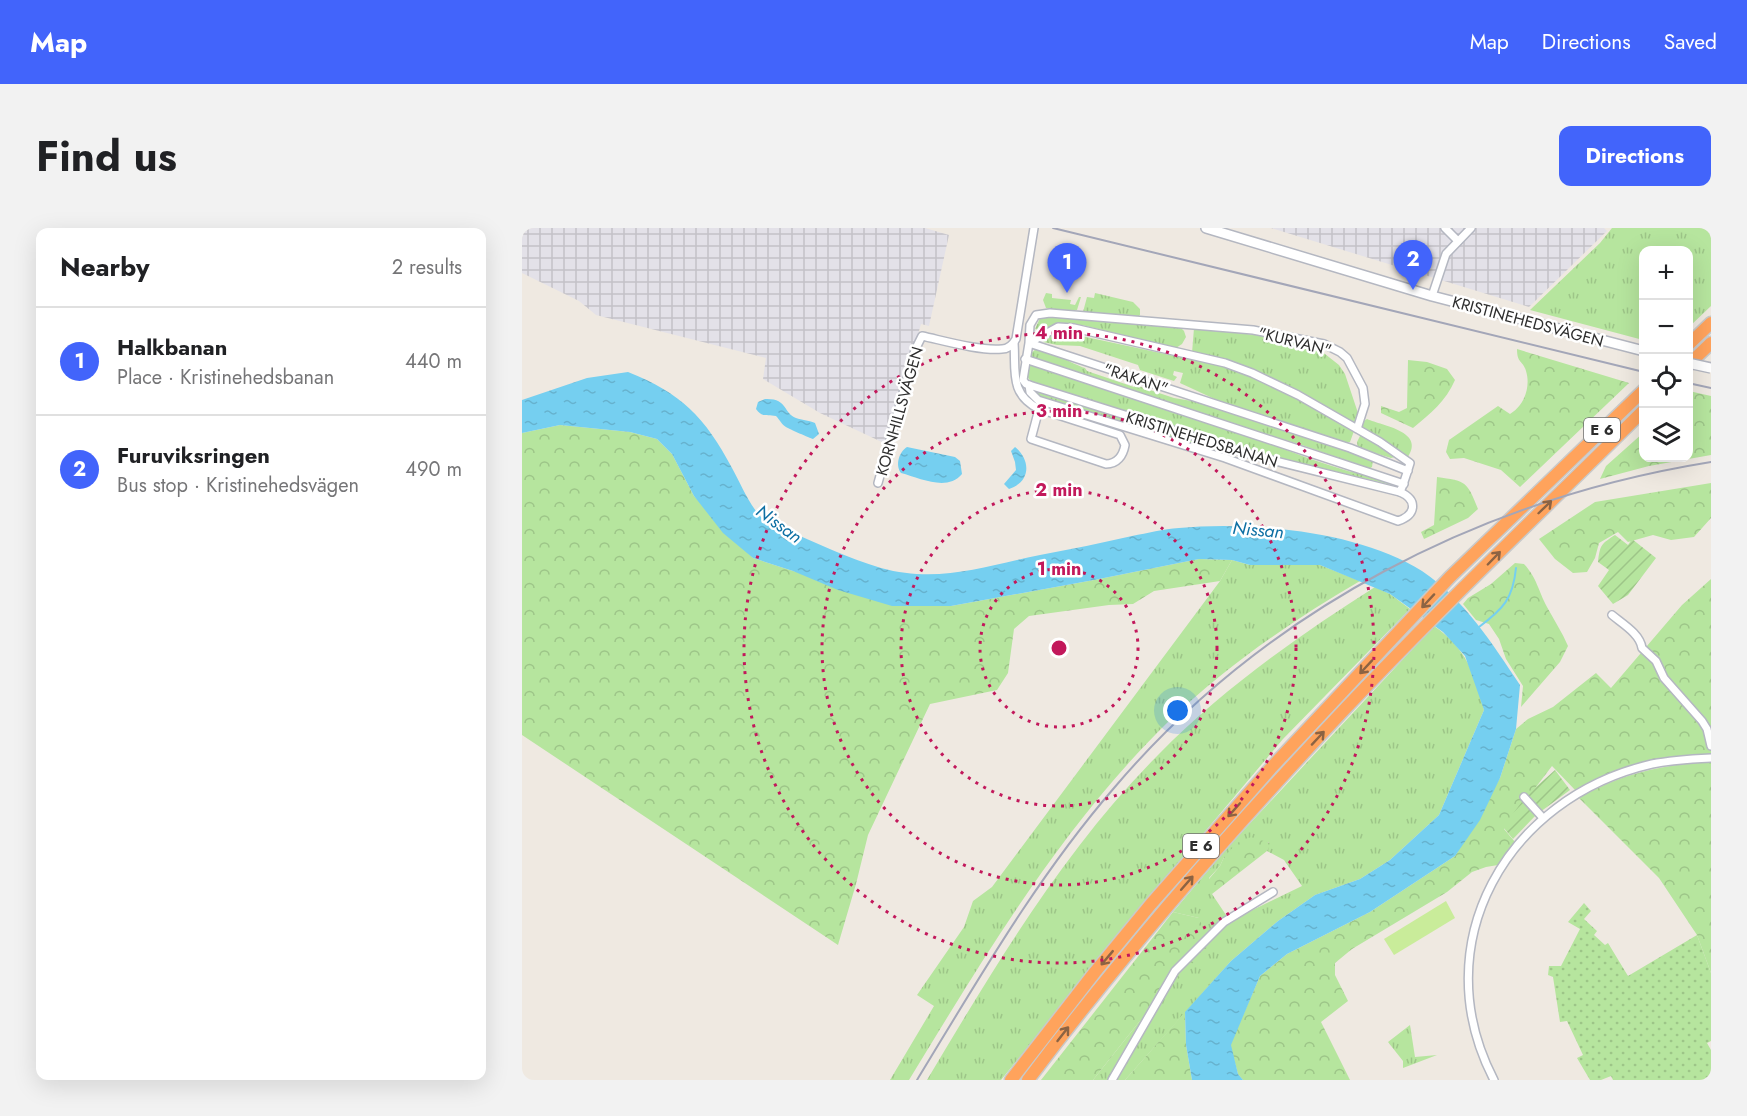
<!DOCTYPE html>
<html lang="en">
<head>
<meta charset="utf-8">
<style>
	:root { --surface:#fff; --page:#f2f2f2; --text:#202124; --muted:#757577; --line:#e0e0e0; --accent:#4264fb }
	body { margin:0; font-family:Jost,sans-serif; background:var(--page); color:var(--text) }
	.controls { position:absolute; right:18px; top:18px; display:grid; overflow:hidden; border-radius:12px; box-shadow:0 6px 24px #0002 }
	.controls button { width:54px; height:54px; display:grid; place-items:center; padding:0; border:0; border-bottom:2px solid var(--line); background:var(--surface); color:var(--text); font:30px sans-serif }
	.you { position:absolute; left:656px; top:483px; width:21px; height:21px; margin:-15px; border:4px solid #fff; border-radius:50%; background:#1a73e8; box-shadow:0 0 0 9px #1a73e833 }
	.badge { display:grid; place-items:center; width:39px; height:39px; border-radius:50%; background:var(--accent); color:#fff; font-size:20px; font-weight:700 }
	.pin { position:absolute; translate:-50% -50px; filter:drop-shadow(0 2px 3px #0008) }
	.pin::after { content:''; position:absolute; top:32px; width:21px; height:18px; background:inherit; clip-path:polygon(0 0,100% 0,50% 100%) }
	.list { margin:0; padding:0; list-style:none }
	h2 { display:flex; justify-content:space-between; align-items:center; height:78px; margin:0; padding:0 24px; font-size:26px }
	h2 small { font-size:20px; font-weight:400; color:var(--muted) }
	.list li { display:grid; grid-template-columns:39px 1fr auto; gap:18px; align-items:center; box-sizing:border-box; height:108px; padding:0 24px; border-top:2px solid var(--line) }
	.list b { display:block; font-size:22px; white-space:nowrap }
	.list p { margin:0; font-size:20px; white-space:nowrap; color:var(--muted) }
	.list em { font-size:20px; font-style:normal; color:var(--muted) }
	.icon { flex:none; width:33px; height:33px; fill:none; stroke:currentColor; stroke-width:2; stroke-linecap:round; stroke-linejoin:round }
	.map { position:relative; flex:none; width:1189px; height:852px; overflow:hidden; border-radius:12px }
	header { display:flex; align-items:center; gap:36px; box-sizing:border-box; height:84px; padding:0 30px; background:var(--accent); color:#fff }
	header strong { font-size:28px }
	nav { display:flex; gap:33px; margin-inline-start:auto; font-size:21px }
	.intro { display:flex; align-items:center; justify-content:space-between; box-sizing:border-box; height:144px; padding:0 36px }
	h1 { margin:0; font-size:42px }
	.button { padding:15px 27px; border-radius:12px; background:var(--accent); color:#fff; font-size:21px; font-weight:700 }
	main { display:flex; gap:36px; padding:0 36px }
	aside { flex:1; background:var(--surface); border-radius:12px; box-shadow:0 6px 24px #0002 }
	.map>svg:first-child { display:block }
	.industrial { fill:url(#industrial-grid) }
	.grass { fill:url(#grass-tufts); fill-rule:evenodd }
	.forest { fill:url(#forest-crowns) }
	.park { fill:url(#park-dots) }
	.garden { fill:url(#garden-furrows) }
	.pitch { fill:#c9ec9a }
	.water { fill:url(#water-ripples) }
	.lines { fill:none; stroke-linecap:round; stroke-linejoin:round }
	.stream { stroke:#75cff0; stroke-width:2 }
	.street-casing { stroke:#b4b7c1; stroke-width:10 }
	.secondary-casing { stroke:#b4b7c1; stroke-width:12 }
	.highway-casing { stroke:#c9c9c9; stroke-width:15 }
	.street { stroke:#fff; stroke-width:7 }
	.secondary { stroke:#fff; stroke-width:9 }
	.highway { stroke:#ffa35c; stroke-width:12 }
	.rail { stroke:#a3a6b8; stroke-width:2 }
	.secondary-bridge-casing { stroke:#b4b7c1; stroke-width:12; stroke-linecap:butt }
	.secondary-bridge { stroke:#fff; stroke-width:9 }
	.oneway { stroke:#8c6343 }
	.ring { fill:none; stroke:#c2185b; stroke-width:3; stroke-dasharray:3 6 }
	.labels { text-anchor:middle; stroke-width:5; stroke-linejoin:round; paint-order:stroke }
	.shield { fill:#fff; stroke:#6d6d6d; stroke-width:1.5 }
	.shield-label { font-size:15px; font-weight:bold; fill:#2e2e2e }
	.street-label { font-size:16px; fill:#2e2e2e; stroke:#fff }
	.water-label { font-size:18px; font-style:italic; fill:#0d6fa3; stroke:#fff }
	.centre { fill:#c2185b; stroke:#fff; stroke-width:3 }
	.ring-label { font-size:18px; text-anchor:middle; font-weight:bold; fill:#c2185b; stroke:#fff; stroke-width:5; stroke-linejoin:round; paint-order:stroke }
</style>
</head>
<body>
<header>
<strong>Map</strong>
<nav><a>Map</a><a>Directions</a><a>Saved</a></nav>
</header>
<div class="intro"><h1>Find us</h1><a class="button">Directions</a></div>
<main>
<aside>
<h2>Nearby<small>2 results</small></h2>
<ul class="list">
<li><span class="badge">1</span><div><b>Halkbanan</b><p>Place · Kristinehedsbanan</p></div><em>440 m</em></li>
<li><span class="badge">2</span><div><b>Furuviksringen</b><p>Bus stop · Kristinehedsvägen</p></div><em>490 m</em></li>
</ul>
</aside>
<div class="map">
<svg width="1189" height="852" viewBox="0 0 1189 852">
	<defs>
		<pattern id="industrial-grid" width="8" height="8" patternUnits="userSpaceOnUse" patternTransform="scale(1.5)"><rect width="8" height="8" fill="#e3e1e8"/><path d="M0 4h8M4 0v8" fill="none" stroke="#c3c1c7"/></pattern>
		<pattern id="grass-tufts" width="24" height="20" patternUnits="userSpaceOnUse" patternTransform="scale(1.5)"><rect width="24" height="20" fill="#b6e59e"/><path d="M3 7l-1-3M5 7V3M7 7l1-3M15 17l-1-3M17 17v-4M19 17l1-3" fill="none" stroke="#9dc588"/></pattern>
		<pattern id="forest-crowns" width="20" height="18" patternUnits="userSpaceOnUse" patternTransform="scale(1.5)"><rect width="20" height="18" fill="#b6e59e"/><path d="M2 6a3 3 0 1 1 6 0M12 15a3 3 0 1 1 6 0" fill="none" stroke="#9dc588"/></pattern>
		<pattern id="park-dots" width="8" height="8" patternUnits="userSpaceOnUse" patternTransform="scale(1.5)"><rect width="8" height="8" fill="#b6e59e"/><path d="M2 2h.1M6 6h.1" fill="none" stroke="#9dc588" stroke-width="1.8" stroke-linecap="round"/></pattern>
		<pattern id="garden-furrows" width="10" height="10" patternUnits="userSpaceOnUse" patternTransform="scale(1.5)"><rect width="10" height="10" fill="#b6e59e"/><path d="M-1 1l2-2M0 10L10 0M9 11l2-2" fill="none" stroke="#9dc588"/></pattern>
		<pattern id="water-ripples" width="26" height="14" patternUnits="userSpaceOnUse" patternTransform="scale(1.5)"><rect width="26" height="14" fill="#75cff0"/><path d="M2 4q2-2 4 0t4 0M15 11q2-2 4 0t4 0" fill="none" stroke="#66b2ce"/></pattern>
	</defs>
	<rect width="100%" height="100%" fill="#efe9e1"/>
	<g class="industrial">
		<path d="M0 0H403L427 7 407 98 399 96 364 216 298 185 241 151 244 130 74 87 57 73 0 45Z"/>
		<path d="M749 0H1082L1085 3 1007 79Z"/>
	</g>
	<g class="grass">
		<path d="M1090 0H1187L1189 4V78L1167 99 1166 22H1122L1121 112 1008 82 1078 15Z"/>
		<path d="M524 65 530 66V70L549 72 548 76 553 77 557 69H559L555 82 537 83 524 80 521 72Z"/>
		<path d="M573 65 611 74 618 81V87L615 90 561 84 565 69 572 70Z"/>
		<path d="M528 87 658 99 662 103 664 109 660 116 654 120 560 97H537L520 103 513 101 518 90Z"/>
		<path d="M672 100 742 108 783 118 803 126 817 137 823 146 837 188 833 196 739 146 670 125Z"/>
		<path d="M541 104 708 140 761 161 832 203 828 214 819 215 699 174 658 155 661 145 652 143 651 147 655 149 652 153 618 142 616 137 558 118 535 117 521 114 526 108Z"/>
		<path d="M514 121C525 120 550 136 563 140L565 143 612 159 613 157 652 170 688 176 849 230 851 232 850 239 847 241 780 217 712 197 511 130 508 126Z"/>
		<path d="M506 136 725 206C758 220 791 233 826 243 841 247 862 247 874 258L708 218 509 154 505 148Z"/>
		<path d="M512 162 713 224V228L711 230 522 171 516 168Z"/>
		<path d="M845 191C861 198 903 203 886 229L839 200 842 193Z"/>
		<path d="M839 206 873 227V229L869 230 836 220 835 214Z"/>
		<path d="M710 332 728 337H798L838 353C771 392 704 438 648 492 541 596 464 726 387 852H368L412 778 395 767 442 699 451 673 470 659 698 353Z"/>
		<path d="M853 359 868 366 888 381 761 511 632 664 479 852H405C473 738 543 620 637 526 701 461 776 408 853 359Z"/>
		<path d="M912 398C945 421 952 445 962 482L917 587 868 632 838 651 793 667 756 693 709 733 603 852H571L617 794 677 690 651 684 706 619ZM747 614 745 623 762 632 780 658 708 693 690 666 687 650 698 638 702 629Z"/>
		<path d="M888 797 893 829 915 827 881 840V833L866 814Z"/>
	</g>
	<g class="forest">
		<path d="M995 121 1107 155 998 259 979 242 942 230 928 231 924 224 927 212 976 178 988 186C1002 178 1009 159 1004 143 1001 132 995 136 995 121Z"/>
		<path d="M886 132 905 134 925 141 933 152C924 173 908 186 891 200L859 185V178L877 184 885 180Z"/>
		<path d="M1167 163 1189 168V227L1127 238 1078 251 1084 238 1121 205 1122 230H1166Z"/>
		<path d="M38 197 108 204 135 211 150 226 172 268 231 330 271 343 429 378 572 352 677 331 710 332 698 353 632 363 611 376 587 377 507 388 492 401 486 445 475 462 408 476 346 607 334 656 316 717 0 507V205Z"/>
		<path d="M915 249C944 253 945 253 956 281L946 290 902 311 899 304 912 297Z"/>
		<path d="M1189 255V290L1172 309 1149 312 1131 307 1106 314 1096 304 1077 315 1073 330 1065 344 1051 345 1033 331 1017 311 1073 274Z"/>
		<path d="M993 335 1002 336C1015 350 1016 362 1025 379 1032 392 1040 404 1046 418L1038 434 999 479 1001 458 984 431 977 411 967 396 954 392 941 376 946 370 969 356Z"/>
		<path d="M1189 351V527C1133 527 1103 537 1054 563L1030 538 982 601 993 614 976 637 964 639 950 644 925 664 830 721 813 735V747L826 773 799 794 828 852H721L716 846 708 817 738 748 765 726 848 684 933 628 978 550 994 501 1006 491 1031 479 1074 445 1089 460 1160 377Z"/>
		<path d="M1181 534 1189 535V745L1175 707 1137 650 1057 570C1096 547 1136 538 1181 534Z"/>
		<path d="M729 609 748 615 745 623 690 666 685 658 687 651 698 638 702 629 715 615Z"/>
		<path d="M651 684 677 690 688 716 617 794 571 852H519Z"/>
		<path d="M663 784 664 817 670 852H603Z"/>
	</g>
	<path class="park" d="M1062 675 1069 683 1062 691 1075 703 1072 707 1083 717 1086 715 1106 748 1175 707 1189 745V813L1185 815 1189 822V852H1091L1089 848 1079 852H1068L1055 830 1061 827 1045 793 1038 794 1031 749 1026 747 1027 738H1039L1058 701 1046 694Z"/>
	<g class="garden">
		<path d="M1093 307 1106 317 1110 311 1134 330 1106 367 1091 376 1076 358 1087 342 1076 334C1078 317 1079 316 1093 307Z"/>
		<path d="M1033 542 1048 562 1014 587 991 611 981 599 1005 567Z"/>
	</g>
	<path class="pitch" d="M924 673 933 690 872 727 862 711Z"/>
	<g class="water">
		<path d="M106 144C159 165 183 189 210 240 219 256 226 275 239 289 245 295 255 298 262 301 294 315 326 330 359 340 417 356 462 338 518 327 549 321 580 315 610 308 626 305 641 301 657 300 728 293 838 303 900 343 942 371 970 415 998 457L994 501 978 550 958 592 933 628 848 684 765 726 738 748 709 817 716 846 721 852H670L664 817 663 784 709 733 756 693 793 667 838 651 868 632 917 587 962 482 943 428 921 404 868 366 798 337H728L710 332 677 331 572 352 429 378H370L316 362 271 343 231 330 201 305 172 268 150 226 135 211 108 204 38 197 0 205V172L65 150Z"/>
		<path d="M243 171C266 170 261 185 274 190 280 192 286 192 293 195L297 206 291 211C288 210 267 201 264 199 260 197 258 192 254 188 245 186 240 190 234 181L236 174Z"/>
		<path d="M385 219 433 229 438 233 440 246C425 264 398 250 379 245 373 237 377 224 385 219Z"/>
		<path d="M493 219C509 232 509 254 487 261L482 256 494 242 493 234 489 223Z"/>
	</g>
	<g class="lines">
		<path class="stream" d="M957 399C981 381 991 371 994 340"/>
		<defs>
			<g id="street">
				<path d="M923 0 936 13"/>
				<path d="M910 68 924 26 949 0"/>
				<path d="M492 115C494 143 487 166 517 181L598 207 603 217C601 228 595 236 584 236L509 211 517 181"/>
				<path d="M503 131 882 256"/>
				<path d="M507 157 508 164 516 172 703 230 876 293C894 287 896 272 878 264"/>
				<path d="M835 201 843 176 841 160 825 130 818 124 802 116 731 102 528 85 514 87 508 97 507 115 536 99 552 100 703 135 730 145 776 167 858 214 888 235C885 245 882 255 878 264L737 229 504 156 501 152 507 115 828 220 886 243"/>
				<path d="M356 255 393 122 400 108C423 113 457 123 480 121 487 121 491 116 494 111L512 0"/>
				<path d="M1090 387C1101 396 1118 406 1120 420L1134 433 1142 450 1180 493 1185 501 1189 518"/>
				<path d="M1002 569 1021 590"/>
				<path d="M590 852 653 743 702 694 751 664"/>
				<path d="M972 852C901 716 985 569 1130 536 1150 532 1169 531 1189 530"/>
			</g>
			<path id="secondary" d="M684 0 910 68 1122 123"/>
			<g id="highway">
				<path d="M1166 117 1189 95"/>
				<path d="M1166 137 1189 115"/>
				<path d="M489 852 573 744 629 676 749 540 928 349 1122 162"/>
				<path d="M506 852C603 723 710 601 821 483 918 380 1021 282 1122 182"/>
			</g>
		</defs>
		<use href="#street" class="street-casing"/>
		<use href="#secondary" class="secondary-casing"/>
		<use href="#highway" class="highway-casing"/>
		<use href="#street" class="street"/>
		<use href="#secondary" class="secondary"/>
		<use href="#highway" class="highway"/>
		<g class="rail">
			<path d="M531 0 1122 144"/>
			<path d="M1166 155 1189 160"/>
			<path d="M395 852C456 752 515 649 592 560 744 381 959 271 1189 234"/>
		</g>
		<defs>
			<path id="secondary-bridge" d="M1166 135 1189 140"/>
		</defs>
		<use href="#secondary-bridge" class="secondary-bridge-casing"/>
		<use href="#secondary-bridge" class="secondary-bridge"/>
	</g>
	<defs><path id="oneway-shaft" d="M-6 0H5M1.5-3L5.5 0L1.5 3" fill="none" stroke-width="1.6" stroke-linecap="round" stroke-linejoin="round" transform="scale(1.5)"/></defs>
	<g class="oneway">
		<use href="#oneway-shaft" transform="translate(1023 279) rotate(-44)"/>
		<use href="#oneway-shaft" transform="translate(972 330) rotate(-46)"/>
		<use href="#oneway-shaft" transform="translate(906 373) rotate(133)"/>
		<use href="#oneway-shaft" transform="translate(844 439) rotate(133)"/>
		<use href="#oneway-shaft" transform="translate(796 510) rotate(-47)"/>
		<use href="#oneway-shaft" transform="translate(712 582) rotate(132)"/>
		<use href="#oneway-shaft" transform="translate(665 655) rotate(-49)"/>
		<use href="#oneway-shaft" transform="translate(585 730) rotate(130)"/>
		<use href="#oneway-shaft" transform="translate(541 806) rotate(-52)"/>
	</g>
	<g class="ring">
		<circle cx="537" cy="420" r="79"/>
		<circle cx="537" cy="420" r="158"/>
		<circle cx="537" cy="420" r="237"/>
		<circle cx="537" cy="420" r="315"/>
	</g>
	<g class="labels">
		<g class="shield">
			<rect x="1062" y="190" width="36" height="24" rx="4.5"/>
			<rect x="661" y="606" width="36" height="24" rx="4.5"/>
		</g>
		<g class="shield-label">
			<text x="1080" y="207">E 6</text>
			<text x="679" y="623">E 6</text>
		</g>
		<g class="street-label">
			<text transform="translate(1006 93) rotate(15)" y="6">KRISTINEHEDSVÄGEN</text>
			<text transform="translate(773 113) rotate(14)" y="6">"KURVAN"</text>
			<text transform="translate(614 150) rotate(18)" y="6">"RAKAN"</text>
			<text transform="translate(377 183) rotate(-74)" y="6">KORNHILLSVÄGEN</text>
			<text transform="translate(680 211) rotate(17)" y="6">KRISTINEHEDSBANAN</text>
		</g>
		<g class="water-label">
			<text transform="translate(257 296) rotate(36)" y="6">Nissan</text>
			<text transform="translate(736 302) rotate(5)" y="6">Nissan</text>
		</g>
	</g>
	<circle cx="537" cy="420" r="9" class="centre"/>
	<g class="ring-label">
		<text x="537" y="111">4 min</text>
		<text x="537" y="189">3 min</text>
		<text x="537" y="268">2 min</text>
		<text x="537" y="347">1 min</text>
	</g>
</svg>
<div class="controls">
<button>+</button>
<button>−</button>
<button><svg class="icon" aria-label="locate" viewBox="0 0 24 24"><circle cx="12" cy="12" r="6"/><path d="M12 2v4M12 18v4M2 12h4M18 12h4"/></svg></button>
<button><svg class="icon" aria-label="layers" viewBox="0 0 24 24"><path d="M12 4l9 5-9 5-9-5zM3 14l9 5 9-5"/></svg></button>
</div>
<div class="you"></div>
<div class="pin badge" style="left:545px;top:65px">1</div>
<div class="pin badge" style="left:891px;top:62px">2</div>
</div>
</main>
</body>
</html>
